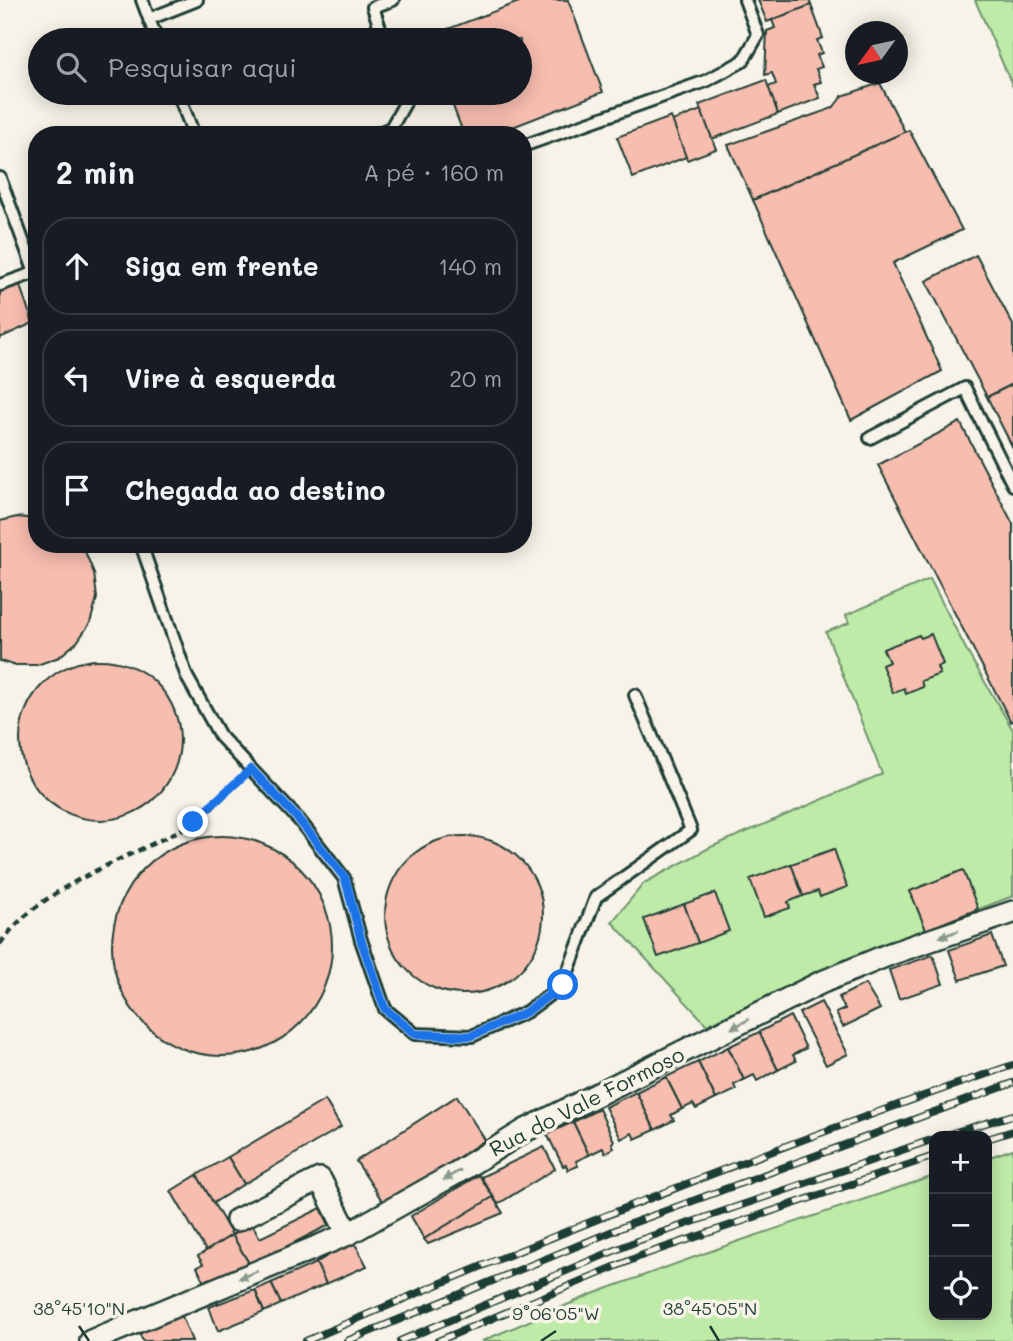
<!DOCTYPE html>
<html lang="pt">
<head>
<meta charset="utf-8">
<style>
	:root { --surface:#171b24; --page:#20242c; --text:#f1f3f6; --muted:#9ea1a6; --line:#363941 }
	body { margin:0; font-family:Mali,sans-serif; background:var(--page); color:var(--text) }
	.controls { position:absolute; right:21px; bottom:21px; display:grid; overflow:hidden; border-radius:14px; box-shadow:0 4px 18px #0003 }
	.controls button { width:63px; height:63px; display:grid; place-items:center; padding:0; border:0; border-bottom:2px solid var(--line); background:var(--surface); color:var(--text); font:35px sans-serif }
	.compass { position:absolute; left:845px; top:21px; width:63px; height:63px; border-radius:50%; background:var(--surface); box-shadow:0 4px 18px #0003; rotate:237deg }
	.stop { position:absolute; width:21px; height:21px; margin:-16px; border:5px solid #1a73e8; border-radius:50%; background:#fff }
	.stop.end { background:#1a73e8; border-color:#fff; box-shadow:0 2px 7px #0008 }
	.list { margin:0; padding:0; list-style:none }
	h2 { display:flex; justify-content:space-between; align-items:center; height:91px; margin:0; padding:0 28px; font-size:30px }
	h2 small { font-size:23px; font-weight:400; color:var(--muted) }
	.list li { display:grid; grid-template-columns:46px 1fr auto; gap:21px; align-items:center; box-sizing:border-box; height:98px; margin:0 14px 14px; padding:0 14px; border:2px solid var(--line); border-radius:28px }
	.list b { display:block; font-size:26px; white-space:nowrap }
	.list em { font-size:23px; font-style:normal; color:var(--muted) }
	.icon { flex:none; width:38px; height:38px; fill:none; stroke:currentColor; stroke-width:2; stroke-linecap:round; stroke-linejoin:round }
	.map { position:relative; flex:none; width:1013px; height:1341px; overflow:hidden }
	.search { position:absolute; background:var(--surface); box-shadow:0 4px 18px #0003; left:28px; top:28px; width:504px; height:77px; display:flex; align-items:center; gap:18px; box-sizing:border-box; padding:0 24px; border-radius:38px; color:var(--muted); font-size:26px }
	.panel { position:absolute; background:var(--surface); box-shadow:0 4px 18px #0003; left:28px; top:126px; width:504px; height:427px; border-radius:28px }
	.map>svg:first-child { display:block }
	.green { fill:#bfeba8; stroke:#6f946e; stroke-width:2 }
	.building { fill:#f7bdaf; stroke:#1f3d34; stroke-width:2 }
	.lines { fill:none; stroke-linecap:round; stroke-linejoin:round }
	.lane-casing { stroke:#1f3d34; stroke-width:16 }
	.street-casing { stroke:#1f3d34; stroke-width:26 }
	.path { stroke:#1f3d34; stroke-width:4.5; stroke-dasharray:7 5; stroke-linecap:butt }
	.lane { stroke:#f7f3e8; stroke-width:10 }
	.street { stroke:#f7f3e8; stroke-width:21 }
	.rail-casing { stroke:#1f3d34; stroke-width:8 }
	.rail { stroke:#f7f3e8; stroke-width:5; stroke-dasharray:16; stroke-linecap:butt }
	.oneway { fill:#8b988e }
	.route { stroke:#1a73e8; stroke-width:9 }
	.ticks { fill:none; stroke:#1f3d34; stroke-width:2.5 }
	.labels { text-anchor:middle; stroke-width:7; stroke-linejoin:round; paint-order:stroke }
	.street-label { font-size:21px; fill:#1f3d34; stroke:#f7f3e8 }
	.ticks-label { font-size:18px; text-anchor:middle; fill:#1f3d34; stroke:#f7f3e8; stroke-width:7; stroke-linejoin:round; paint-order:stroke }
</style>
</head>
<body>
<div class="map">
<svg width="1013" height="1341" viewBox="0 0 1013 1341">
	<rect width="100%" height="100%" fill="#f7f3e8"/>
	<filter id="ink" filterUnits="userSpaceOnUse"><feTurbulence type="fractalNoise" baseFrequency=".0143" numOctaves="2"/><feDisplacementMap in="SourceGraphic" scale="14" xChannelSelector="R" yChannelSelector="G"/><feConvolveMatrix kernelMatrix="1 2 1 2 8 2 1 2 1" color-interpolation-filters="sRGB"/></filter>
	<g filter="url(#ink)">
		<g class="green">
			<path d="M975 0H1013V87Z"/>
			<path d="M930 579 968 653 1013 730V896L829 967 707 1025 612 922 644 883 711 847 882 774 826 632 849 623 846 615Z"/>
			<path d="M1013 1149V1341H482L595 1293 739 1241 934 1176V1315H987V1158Z"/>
		</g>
		<g class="building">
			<path d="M524 0H568L603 92 492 135H464L448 93H520V40H428L427 37Z"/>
			<path d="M758 0H809L811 5 767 22Z"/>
			<path d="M811 5 823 38 817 40 822 53 817 55 822 67 816 69 821 82 814 84 820 98 778 114 768 87 776 84 772 73 765 75 767 31 775 28 772 20Z"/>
			<path d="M766 80 778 114 712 139 699 105Z"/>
			<path d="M880 83 905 132 753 200 728 145 833 108 842 96Z"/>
			<path d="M701 110 716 149 687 160 672 121Z"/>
			<path d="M671 117 686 157 633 178 617 137Z"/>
			<path d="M909 130 962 230 893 263 942 371 851 420 753 200Z"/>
			<path d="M976 255 1013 325V384L987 397 926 281Z"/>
			<path d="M19 283 33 323 0 338V290Z"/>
			<path d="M1013 384V448L987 397Z"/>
			<path d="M960 422 1013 524V721L1011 722 878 465Z"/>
			<path d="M17 517 37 519V544H79L84 549 94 573 97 598 90 623 77 642 59 657 37 665H13L0 661V521Z"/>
			<path d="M931 634 943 664 937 667 940 674 921 681 923 687 906 694 904 688 893 693 882 665 889 662 883 649 919 635 921 638Z"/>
			<circle cx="100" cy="740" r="80"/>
			<circle cx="464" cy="915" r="79"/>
			<circle cx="222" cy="946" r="110"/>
			<path d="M834 849 847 887 820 897 818 891 803 896 791 864Z"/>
			<path d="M791 864 803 896 788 902 790 908 764 917 750 879Z"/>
			<path d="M963 870 978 909 926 930 910 891Z"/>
			<path d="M715 893 729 931 698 943 684 904Z"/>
			<path d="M684 904 698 943 658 957 644 919Z"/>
			<path d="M992 935 1003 966 960 980 949 950Z"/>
			<path d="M933 955 943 984 899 999 889 970Z"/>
			<path d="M865 984 880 1009 843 1027 836 1013 845 1009 839 997Z"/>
			<path d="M821 1002 848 1054 826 1065 799 1013Z"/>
			<path d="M790 1016 806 1048 793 1055 796 1061 778 1070 759 1032Z"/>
			<path d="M759 1032 778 1070 757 1081 754 1075 744 1080 728 1047Z"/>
			<path d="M728 1047 744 1080 734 1085 736 1090 716 1099 698 1062Z"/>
			<path d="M698 1062 716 1099 696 1109 693 1104 682 1109 666 1077Z"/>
			<path d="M666 1077 682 1109 671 1115 674 1120 655 1130 636 1092Z"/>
			<path d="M636 1092 655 1130 635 1139 632 1133 621 1139 605 1107Z"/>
			<path d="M457 1096 485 1140 385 1205 356 1161Z"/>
			<path d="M325 1100 341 1127 244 1184 228 1157Z"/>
			<path d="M599 1109 614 1141 612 1143 614 1148 605 1153 603 1148 589 1155 573 1122Z"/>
			<path d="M573 1122 589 1155 576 1161 578 1166 568 1170 566 1165 563 1166 547 1134Z"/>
			<path d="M544 1147 555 1169 498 1204 481 1177Z"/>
			<path d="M228 1157 244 1184 213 1203 197 1175Z"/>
			<path d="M197 1175 232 1235 206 1251 171 1191Z"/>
			<path d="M479 1175 493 1197 424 1239 411 1216Z"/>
			<path d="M493 1197 503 1213 428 1244 424 1239Z"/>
			<path d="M321 1208 329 1225 250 1265 232 1235 252 1224 260 1238Z"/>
			<path d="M232 1235 250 1265 205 1285 197 1267 203 1264 198 1256Z"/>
			<path d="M353 1240 367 1266 326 1284 316 1263Z"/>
			<path d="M316 1263 326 1284 281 1304 271 1283Z"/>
			<path d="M271 1283 281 1304 264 1312 255 1290Z"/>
			<path d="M255 1290 264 1312 218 1331 209 1307Z"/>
			<path d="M181 1314 192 1341H143L139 1333Z"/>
		</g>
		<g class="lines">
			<defs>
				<g id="lane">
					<path d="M142 0 157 40"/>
					<path d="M149 19 197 0"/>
					<path d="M384 40 373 7 393 0"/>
					<path d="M178 93 194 135"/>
					<path d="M374 135 391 128 405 103 402 93"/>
					<path d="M523 146 706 81 743 61 758 35 745 0"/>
					<path d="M0 178 35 273"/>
					<path d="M0 285 37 272"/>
					<path d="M870 438 965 388 1013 485"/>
					<path d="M141 544 187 677 220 736 299 820 344 878 361 940 385 1009 415 1034 472 1036 526 1012 563 985 596 897 691 830 635 695"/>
				</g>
				<g id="street">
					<path d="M237 1220 320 1179 348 1234"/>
					<path d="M91 1341 348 1234 458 1172 524 1131 820 983 890 954 1013 912"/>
				</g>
			</defs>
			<use href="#lane" class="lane-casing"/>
			<use href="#street" class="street-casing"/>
			<path class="path" d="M0 944C42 884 130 859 191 824 208 813 225 794 240 780"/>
			<use href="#lane" class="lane"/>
			<use href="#street" class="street"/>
			<defs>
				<g id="rail">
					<path d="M942 1136 1013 1115"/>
					<path d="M987 1139 1013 1131"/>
					<path d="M306 1341C538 1240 773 1146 1013 1065"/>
					<path d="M347 1341 630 1224 1013 1083"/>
					<path d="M400 1341 637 1241 934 1139"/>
					<path d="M438 1341 643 1255 934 1156"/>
				</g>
			</defs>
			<use href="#rail" class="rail-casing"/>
			<use href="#rail" class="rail"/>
		</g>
		<defs><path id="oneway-solid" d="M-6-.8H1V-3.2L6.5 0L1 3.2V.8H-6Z" transform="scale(1.75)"/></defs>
		<g class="oneway">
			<use href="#oneway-solid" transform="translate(949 934) rotate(161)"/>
			<use href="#oneway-solid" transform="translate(740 1024) rotate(153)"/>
			<use href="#oneway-solid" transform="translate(452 1175) rotate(150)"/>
			<use href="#oneway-solid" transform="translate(248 1275) rotate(158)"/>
		</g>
	</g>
	<g class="lines" filter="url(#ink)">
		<path class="route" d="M193 822 251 769 299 820 345 878 361 940 385 1009 415 1034 471 1036 526 1012 563 985"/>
	</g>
	<path class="ticks" d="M79 1326 89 1341M710 1326 719 1341M541 1341 556 1331"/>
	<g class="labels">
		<g class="street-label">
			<text transform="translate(587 1102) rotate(-27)" y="7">Rua do Vale Formoso</text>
		</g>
	</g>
	<g class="ticks-label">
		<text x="79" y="1315">38°45'10"N</text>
		<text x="710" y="1315">38°45'05"N</text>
		<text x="556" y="1320">9°06'05"W</text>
	</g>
</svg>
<div class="controls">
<button>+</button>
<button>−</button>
<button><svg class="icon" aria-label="locate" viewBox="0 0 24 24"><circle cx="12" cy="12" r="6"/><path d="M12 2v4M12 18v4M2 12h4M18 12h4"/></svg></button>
</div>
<svg class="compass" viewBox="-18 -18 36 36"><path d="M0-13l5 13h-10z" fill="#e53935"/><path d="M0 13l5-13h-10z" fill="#9ea1a6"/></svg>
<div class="stop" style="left:563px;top:985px"></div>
<div class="stop end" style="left:193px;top:822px"></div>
<div class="search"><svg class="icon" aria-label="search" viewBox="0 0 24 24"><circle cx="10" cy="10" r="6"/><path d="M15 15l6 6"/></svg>Pesquisar aqui</div>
<section class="panel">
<h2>2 min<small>A pé · 160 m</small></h2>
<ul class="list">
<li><svg class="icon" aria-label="ahead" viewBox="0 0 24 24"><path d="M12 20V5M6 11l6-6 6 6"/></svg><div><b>Siga em frente</b></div><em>140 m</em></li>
<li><svg class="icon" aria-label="left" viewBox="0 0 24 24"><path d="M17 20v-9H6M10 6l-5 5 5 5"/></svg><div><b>Vire à esquerda</b></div><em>20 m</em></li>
<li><svg class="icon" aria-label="arrive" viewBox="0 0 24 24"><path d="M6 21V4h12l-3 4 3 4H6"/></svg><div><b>Chegada ao destino</b></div></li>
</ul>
</section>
</div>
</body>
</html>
